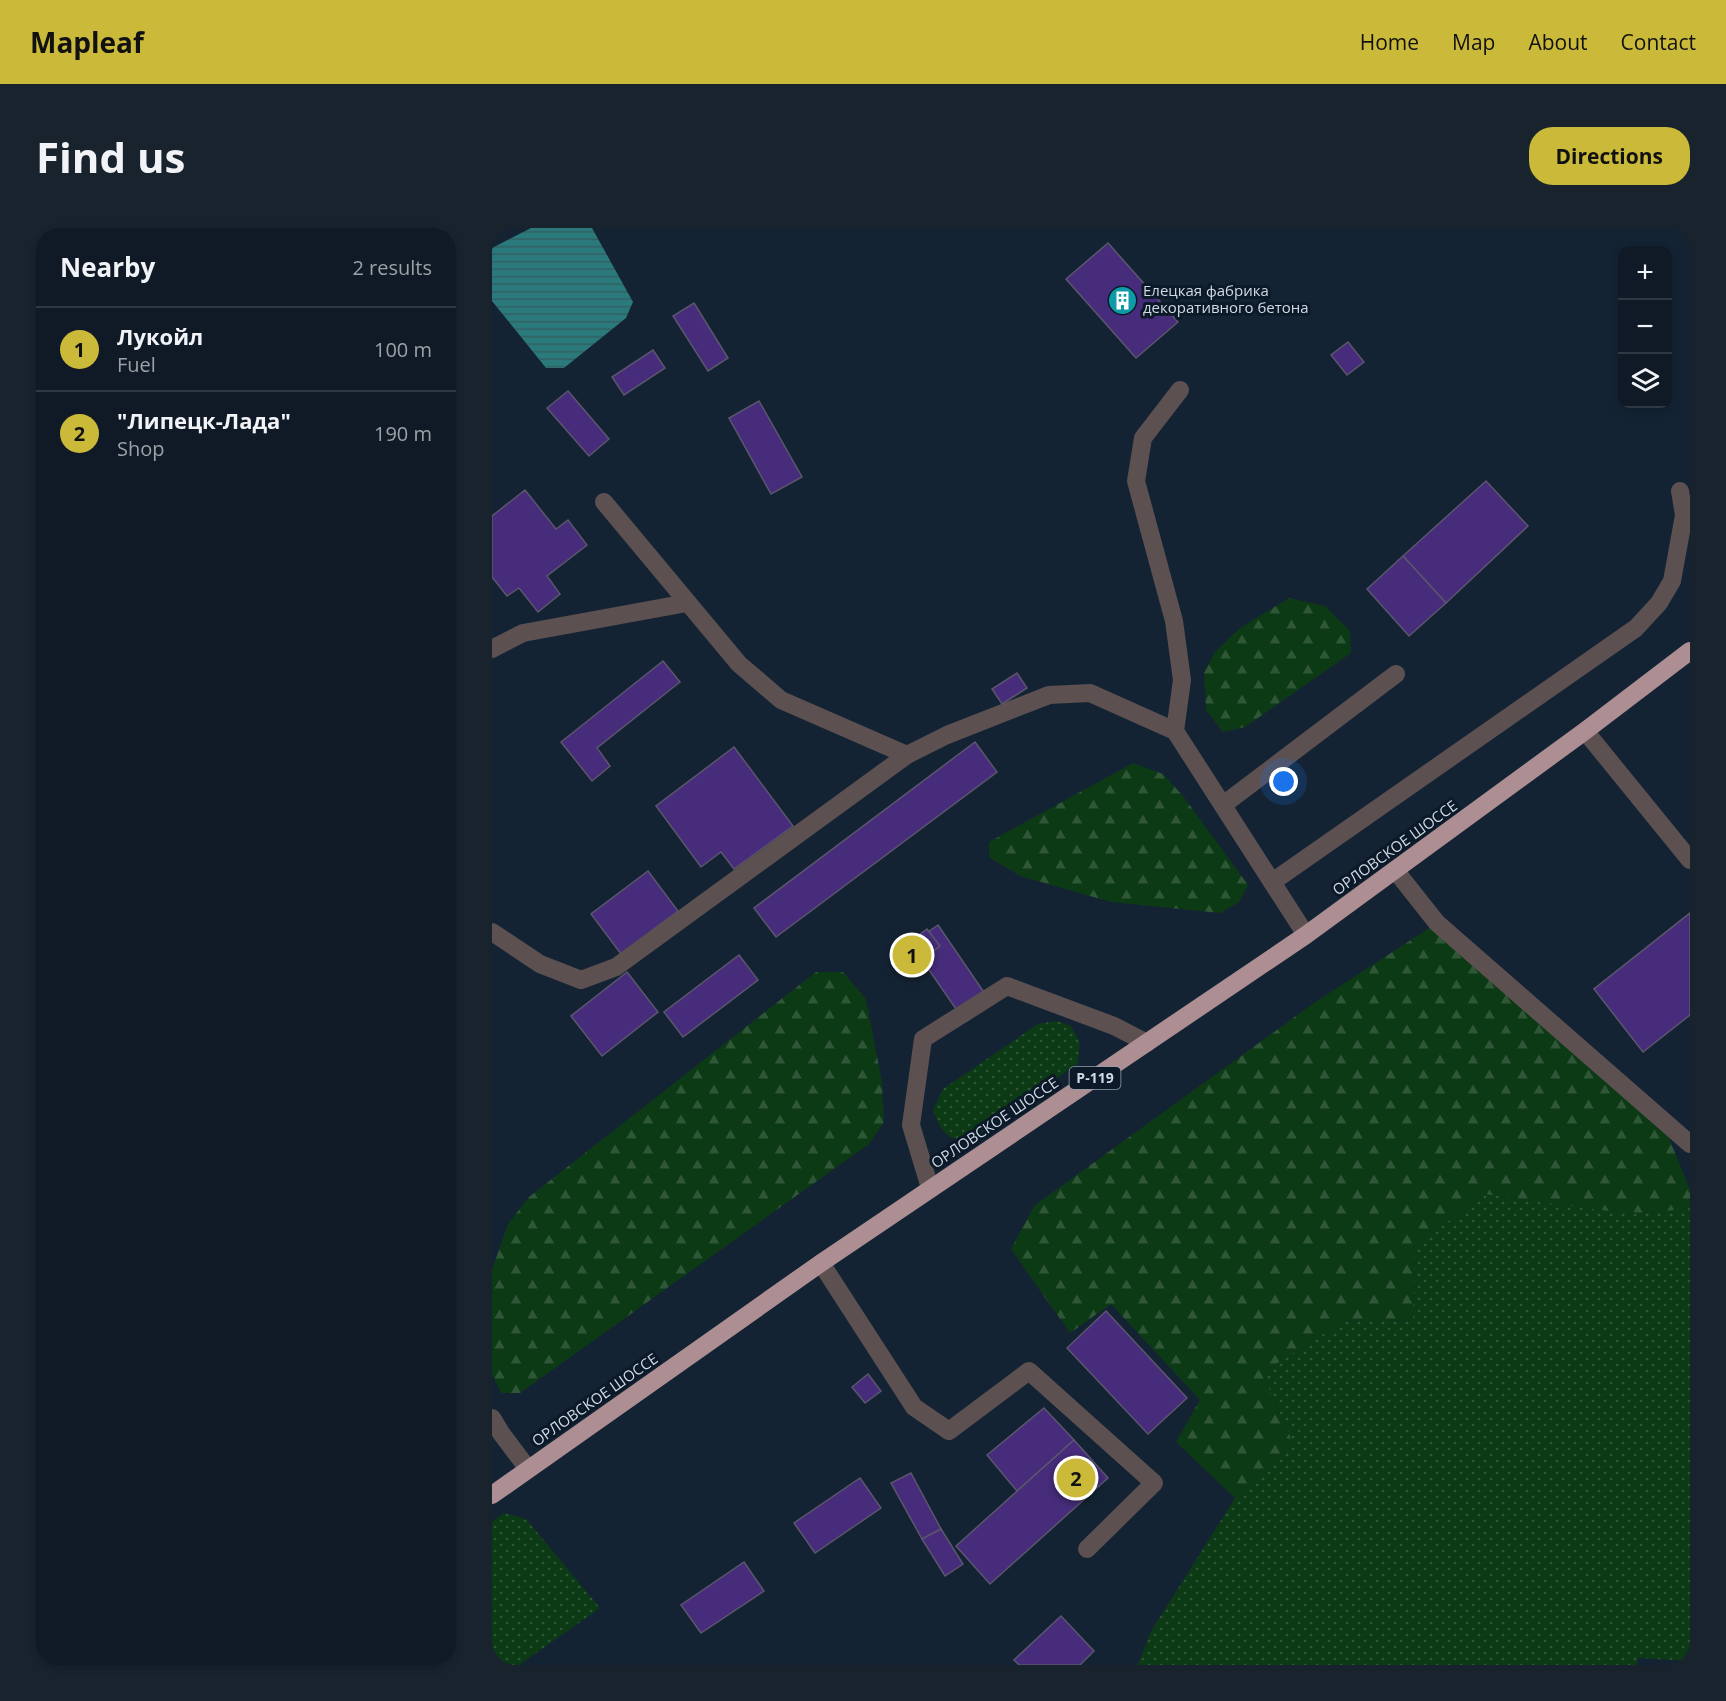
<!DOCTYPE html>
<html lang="en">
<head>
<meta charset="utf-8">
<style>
	:root { --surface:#0f1a26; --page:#18232e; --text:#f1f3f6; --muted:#9ba1a7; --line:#2f3843; --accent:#cbba39 }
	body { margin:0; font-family:"Open Sans",sans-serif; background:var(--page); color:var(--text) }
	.controls { position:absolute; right:18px; top:18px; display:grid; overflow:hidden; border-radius:12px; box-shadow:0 3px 9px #0003 }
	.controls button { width:54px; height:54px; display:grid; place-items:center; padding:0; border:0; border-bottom:2px solid var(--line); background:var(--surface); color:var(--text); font:30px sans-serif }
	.you { position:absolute; left:792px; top:554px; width:21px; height:21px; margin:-15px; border:4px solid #fff; border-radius:50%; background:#1a73e8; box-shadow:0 0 0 9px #1a73e833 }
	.badge { display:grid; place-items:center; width:39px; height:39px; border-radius:50%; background:var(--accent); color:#111; font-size:20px; font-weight:700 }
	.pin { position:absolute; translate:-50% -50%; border:3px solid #fff; box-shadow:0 2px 6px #0006 }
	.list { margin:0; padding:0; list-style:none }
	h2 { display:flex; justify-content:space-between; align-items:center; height:78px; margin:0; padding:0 24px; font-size:26px }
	h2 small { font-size:20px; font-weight:400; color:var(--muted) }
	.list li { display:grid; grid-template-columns:39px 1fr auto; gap:18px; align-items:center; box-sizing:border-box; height:84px; padding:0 24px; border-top:2px solid var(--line) }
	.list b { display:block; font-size:22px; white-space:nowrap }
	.list p { margin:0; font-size:20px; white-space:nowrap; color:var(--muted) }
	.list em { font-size:20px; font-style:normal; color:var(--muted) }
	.icon { flex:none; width:33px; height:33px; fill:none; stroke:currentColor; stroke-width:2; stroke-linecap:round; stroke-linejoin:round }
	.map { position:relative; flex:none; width:1198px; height:1437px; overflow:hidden; border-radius:24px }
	header { display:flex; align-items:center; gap:36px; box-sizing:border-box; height:84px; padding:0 30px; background:var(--accent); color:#111 }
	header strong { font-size:28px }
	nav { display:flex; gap:33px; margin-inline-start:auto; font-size:21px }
	.intro { display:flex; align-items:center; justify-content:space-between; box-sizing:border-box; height:144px; padding:0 36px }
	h1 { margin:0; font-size:42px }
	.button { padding:15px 27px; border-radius:24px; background:var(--accent); color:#111; font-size:21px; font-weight:700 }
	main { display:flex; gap:36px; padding:0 36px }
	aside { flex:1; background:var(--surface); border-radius:24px; box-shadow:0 3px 9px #0003 }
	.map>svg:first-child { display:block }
	.grass { fill:url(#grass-dots) }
	.forest { fill:url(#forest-firs) }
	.water { fill:url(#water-rules) }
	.building { fill:#462c7a; stroke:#5b566d; stroke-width:1.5 }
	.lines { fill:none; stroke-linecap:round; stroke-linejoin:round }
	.minor { stroke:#5c5051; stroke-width:18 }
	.highway { stroke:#ad8f93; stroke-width:18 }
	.labels { text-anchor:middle; stroke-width:6; stroke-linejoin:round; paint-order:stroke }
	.shield { fill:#0b1928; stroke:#95a0ac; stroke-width:1.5 }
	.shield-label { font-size:14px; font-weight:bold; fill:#d0dae5 }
	.poi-label { font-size:15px; fill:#d0dae5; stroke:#0b1928; text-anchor:start }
	.street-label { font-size:15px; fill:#d0dae5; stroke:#0b1928 }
</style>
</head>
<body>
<header>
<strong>Mapleaf</strong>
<nav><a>Home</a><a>Map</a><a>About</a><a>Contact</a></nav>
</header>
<div class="intro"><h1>Find us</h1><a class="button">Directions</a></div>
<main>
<aside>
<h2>Nearby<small>2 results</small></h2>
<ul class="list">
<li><span class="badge">1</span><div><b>Лукойл</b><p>Fuel</p></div><em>100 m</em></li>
<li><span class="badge">2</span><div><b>&quot;Липецк-Лада&quot;</b><p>Shop</p></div><em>190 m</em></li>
</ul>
</aside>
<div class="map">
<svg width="1198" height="1437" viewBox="0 0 1198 1437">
	<defs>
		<pattern id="grass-dots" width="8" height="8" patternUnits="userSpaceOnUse" patternTransform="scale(1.5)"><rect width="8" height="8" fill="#0c3a15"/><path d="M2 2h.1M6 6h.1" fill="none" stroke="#2e5637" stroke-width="1.8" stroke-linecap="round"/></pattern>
		<pattern id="forest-firs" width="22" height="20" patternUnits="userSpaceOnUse" patternTransform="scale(1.5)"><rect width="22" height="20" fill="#0c3a15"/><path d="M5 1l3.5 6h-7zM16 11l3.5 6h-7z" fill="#2e5637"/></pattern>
		<pattern id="water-rules" width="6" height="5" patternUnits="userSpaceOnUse" patternTransform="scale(1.5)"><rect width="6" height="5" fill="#2a7a7c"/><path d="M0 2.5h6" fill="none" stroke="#336063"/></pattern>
	</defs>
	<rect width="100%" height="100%" fill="#142333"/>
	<g class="grass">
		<path d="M565 793 579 798 588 815 586 835 477 914C452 910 450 904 441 882L451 861 546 796Z"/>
		<path d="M992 966 1117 983 1158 985 1198 980V1433L1146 1430 1145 1437H646L658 1405 743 1270 802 1217 770 1145 850 1094 921 1092 922 1019Z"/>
		<path d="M12 1285 34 1291 108 1380 27 1437H0V1294Z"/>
	</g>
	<g class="forest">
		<path d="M797 370 833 378 858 403 859 425 753 499 731 504 714 482 712 444 723 424 748 400Z"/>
		<path d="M641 535 671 546 691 568 756 657 747 674 728 685 619 674 528 648 497 629V614Z"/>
		<path d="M945 695 1169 890 1198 962V980L1158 985 1117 983 992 966 922 1019 921 1092 850 1094 770 1145 802 1217 743 1270 684 1214 708 1172 619 1076 578 1105 519 1021 542 978 822 775Z"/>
		<path d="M324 744H351L374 771 390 854 392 894 377 916 28 1165H9L0 1146V1042L16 996 37 969Z"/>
	</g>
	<path class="water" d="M39 0H100L141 74 134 90 72 140H54L0 73V20Z"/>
	<g class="building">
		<path d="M616 15 686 94 644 130 574 51Z"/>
		<path d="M202 75 236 130 216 143 181 88Z"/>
		<path d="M856 114 872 134 855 147 839 127Z"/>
		<path d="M161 122 173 140 132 167 120 149Z"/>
		<path d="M76 163 117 211 97 228 55 180Z"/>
		<path d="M267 173 310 249 279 266 237 190Z"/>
		<path d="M994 253 1036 298 954 375 911 328Z"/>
		<path d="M33 262 64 301 76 292 95 317 55 348 68 366 46 384 27 360 15 368 0 349V288Z"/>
		<path d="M911 328 954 375 917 408 875 361Z"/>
		<path d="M171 433 188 454 105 520 118 538 100 553 69 514Z"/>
		<path d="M525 445 535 460 510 476 500 461Z"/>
		<path d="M483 514 505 544 284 709 262 680Z"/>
		<path d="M242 519 301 598 242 641 229 624 209 639 164 578Z"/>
		<path d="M156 643 186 683 129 726 99 686Z"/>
		<path d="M1198 685V787L1151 824 1102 761Z"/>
		<path d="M446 697 500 776 473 794 419 716Z"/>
		<path d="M435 701 448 718 423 737 410 720Z"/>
		<path d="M247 727 266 752 191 809 172 784Z"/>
		<path d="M135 744 166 784 110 828 79 788Z"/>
		<path d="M614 1083 695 1170 656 1206 575 1120Z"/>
		<path d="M376 1146 389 1163 373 1175 360 1159Z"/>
		<path d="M552 1180 582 1212 525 1263 495 1227Z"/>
		<path d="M582 1212 616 1250 498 1356 464 1318Z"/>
		<path d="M419 1245 449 1301 430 1311 399 1255Z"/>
		<path d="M368 1250 389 1280 323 1325 302 1295Z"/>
		<path d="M449 1301 471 1336 453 1348 430 1311Z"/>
		<path d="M252 1334 272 1363 209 1405 189 1377Z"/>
		<path d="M569 1388 602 1423 588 1437H527L522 1432Z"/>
	</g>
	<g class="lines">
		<g class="minor">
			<path d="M112 274 247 436 289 472 415 527 455 507 557 467 598 465 683 503 814 707"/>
			<path d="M0 421 31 405 195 375"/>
			<path d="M683 503 690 452 682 393 644 253 651 210 688 162"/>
			<path d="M1093 503 1198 632"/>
			<path d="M731 577 904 446"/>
			<path d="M903 642 945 695 1198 916"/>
			<path d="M780 654 1144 400 1167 375 1180 353 1192 287 1188 263"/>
			<path d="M0 704 48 736 89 752 124 739 415 527"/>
			<path d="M438 960 419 897 431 811 515 758 622 798 655 815"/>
			<path d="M329 1035 422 1179 457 1203 537 1143 662 1255 595 1321"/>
			<path d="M0 1190 9 1205 36 1241"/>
		</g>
		<path class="highway" d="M0 1267 329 1035 814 707 1093 503 1198 423"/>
	</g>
	<defs>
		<symbol id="building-disc" viewBox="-11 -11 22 22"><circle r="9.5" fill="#0f9aa8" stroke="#0b1928"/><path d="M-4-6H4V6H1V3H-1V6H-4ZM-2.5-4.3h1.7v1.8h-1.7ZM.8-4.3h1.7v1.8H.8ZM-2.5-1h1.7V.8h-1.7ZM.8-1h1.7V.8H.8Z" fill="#fff"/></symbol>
	</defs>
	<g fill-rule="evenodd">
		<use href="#building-disc" x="614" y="56" width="33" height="33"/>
	</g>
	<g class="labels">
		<rect class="shield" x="577.5" y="839" width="51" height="22" rx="4.5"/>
		<g class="shield-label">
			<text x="603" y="855">Р-119</text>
		</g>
		<g class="poi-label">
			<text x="651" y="68">Елецкая фабрика<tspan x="651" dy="17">декоративного бетона</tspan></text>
		</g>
		<g class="street-label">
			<text transform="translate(903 620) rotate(-36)" y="5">ОРЛОВСКОЕ ШОССЕ</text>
			<text transform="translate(503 895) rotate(-34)" y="5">ОРЛОВСКОЕ ШОССЕ</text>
			<text transform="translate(103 1172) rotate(-35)" y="5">ОРЛОВСКОЕ ШОССЕ</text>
		</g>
	</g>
</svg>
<div class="controls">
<button>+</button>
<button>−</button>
<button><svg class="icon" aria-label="layers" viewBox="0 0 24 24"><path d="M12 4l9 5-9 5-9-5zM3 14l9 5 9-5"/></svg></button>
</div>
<div class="you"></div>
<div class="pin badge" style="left:420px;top:727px">1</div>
<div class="pin badge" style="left:584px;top:1250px">2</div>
</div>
</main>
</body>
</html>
